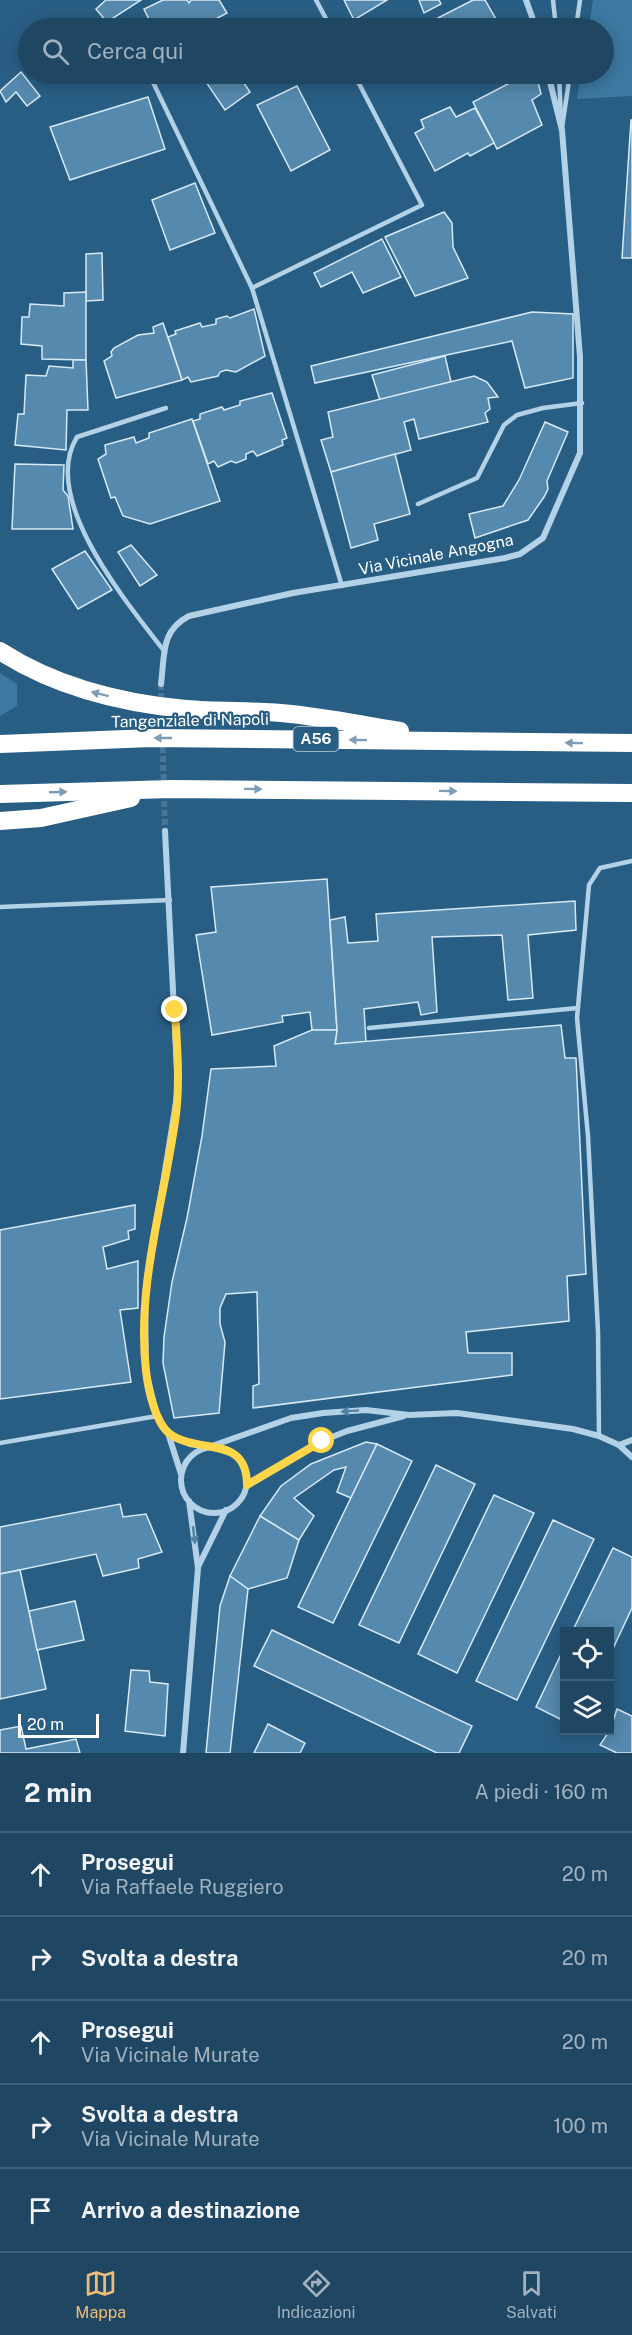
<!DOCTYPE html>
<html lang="it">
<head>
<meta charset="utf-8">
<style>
	:root { --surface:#1f4663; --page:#274d69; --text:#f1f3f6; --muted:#a1b1be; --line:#3c5e78; --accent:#eebc79 }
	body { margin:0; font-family:"Public Sans",sans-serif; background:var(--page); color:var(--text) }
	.controls { position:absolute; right:18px; bottom:18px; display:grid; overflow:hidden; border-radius:0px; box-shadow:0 3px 15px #0003 }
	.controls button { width:54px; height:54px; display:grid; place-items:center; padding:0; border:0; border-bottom:2px solid var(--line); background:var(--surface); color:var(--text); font:30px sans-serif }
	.scale { position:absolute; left:18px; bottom:15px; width:81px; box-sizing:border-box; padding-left:6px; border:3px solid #fff; border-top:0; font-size:16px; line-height:21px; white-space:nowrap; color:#fff; -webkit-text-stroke:4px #295e84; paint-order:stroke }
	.stop { position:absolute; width:18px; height:18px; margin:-14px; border:4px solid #ffd54a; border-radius:50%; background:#fff }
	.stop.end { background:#ffd54a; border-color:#fff; box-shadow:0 2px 6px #0008 }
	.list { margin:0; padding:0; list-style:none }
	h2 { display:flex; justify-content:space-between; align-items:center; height:78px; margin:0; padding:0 24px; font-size:26px }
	h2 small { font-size:20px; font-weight:400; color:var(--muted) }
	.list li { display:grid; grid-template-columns:39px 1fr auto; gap:18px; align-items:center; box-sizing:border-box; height:84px; padding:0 24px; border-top:2px solid var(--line) }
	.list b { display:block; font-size:22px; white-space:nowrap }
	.list p { margin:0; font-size:20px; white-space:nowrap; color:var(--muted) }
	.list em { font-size:20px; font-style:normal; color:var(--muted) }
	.icon { flex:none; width:33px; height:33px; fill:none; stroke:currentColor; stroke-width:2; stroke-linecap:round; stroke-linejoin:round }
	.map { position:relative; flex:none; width:632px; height:1753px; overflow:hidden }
	.search { position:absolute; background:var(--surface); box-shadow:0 3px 15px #0003; left:18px; right:18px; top:18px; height:66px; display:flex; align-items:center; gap:15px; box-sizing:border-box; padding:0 21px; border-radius:33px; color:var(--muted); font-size:22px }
	.sheet { height:498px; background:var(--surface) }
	nav { display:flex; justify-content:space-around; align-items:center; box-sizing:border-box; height:84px; border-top:2px solid var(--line); background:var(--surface); font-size:16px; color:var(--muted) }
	nav a { display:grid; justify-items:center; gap:3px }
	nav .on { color:var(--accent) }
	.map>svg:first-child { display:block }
	.green { fill:#3d78a0 }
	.building { fill:#5589ad; stroke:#d6e9f6; stroke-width:1.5 }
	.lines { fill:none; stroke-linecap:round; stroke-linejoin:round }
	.street-tunnel { stroke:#497696; stroke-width:6; stroke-dasharray:6 3; stroke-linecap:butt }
	.lane { stroke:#b3d2e7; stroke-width:4.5 }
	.street { stroke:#b3d2e7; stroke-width:6 }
	.highway { stroke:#fff; stroke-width:18 }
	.oneway { fill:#7f9eb5 }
	.oneway2 { fill:#5281a2 }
	.route { stroke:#ffd54a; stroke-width:8 }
	.labels { text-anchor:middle; stroke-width:4.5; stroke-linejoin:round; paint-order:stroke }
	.shield { fill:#295e84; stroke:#bfcfda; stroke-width:1.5 }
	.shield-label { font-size:15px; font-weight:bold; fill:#fff }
	.street-label { font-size:16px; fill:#fff; stroke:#295e84 }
</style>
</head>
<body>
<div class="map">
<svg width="632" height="1753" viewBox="0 0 632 1753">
	<rect width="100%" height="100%" fill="#295e84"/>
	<g class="green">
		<path d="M593 0H632V96L577 99 581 74H604V28H589Z"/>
		<path d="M0 673 17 684V706L0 716Z"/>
	</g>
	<g class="building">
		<path d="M106 0H141L107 22 96 9Z"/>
		<path d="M163 0H187L189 3 191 0H219L227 13 199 28H153L144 9Z"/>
		<path d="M344 0H387L354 20Z"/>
		<path d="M419 0H439L441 4 424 13Z"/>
		<path d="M473 0H485L501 28H434L430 22Z"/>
		<path d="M21 72 40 96 27 106 16 92 6 102 0 91Z"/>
		<path d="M219 74H238L250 92 225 110 206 82Z"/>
		<path d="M316 74H333L319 80Z"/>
		<path d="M527 74H536L541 94 532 100 542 125 497 149 473 102Z"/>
		<path d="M297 86 330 150 291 171 257 105Z"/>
		<path d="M148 97 165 149 70 180 50 127Z"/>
		<path d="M450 107 456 117 475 108 494 143 470 156 468 153 435 171 415 133 424 128 421 120Z"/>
		<path d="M631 120H632V258H622Z"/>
		<path d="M195 183 215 233 170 250 152 200Z"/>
		<path d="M444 212 452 223 453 247 468 278 415 296 385 237Z"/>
		<path d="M382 239 401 277 363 293 352 272 321 287 314 273Z"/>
		<path d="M102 253 103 300 86 301V254Z"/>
		<path d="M86 292V360L42 359V346L21 344 22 317H29L30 304 64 306V293Z"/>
		<path d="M254 309 265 356 236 372 226 370 220 372 218 376 191 382 188 377 182 380 168 337 176 334 175 331 200 323 202 327 216 324V319L227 316 230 318Z"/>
		<path d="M532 312 573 314V378L525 388 512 341 315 383 311 366Z"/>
		<path d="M163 323 182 380 116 398 104 361 112 356 111 352 114 348 138 335 154 333 153 327Z"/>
		<path d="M445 356 451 382 380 400 372 375Z"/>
		<path d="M73 360H86L88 410H67L66 450 15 445 18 414H24L26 375 46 376 49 366 73 368Z"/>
		<path d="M474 376 487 382 498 397 488 398 490 409 485 413 488 422 419 439 414 419 404 422 411 450 331 472 321 440 333 437 328 412Z"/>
		<path d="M272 393 287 438 282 440 283 445 257 456 253 451 246 454V459L236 463 231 461 218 467 214 461 208 464 193 421 200 419V414L222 407 224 410 240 405V401Z"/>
		<path d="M192 419 220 501 150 524 123 516 115 497 111 498 98 459 106 454 105 445 134 437 136 443 149 438V433Z"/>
		<path d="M545 422 568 432 547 481 548 489 544 497 528 520 475 538 469 514 503 506 519 480Z"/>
		<path d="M395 454 410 514 374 524 378 540 351 548 331 472Z"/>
		<path d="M15 464 64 465 63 490 68 496 73 529H12Z"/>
		<path d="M131 545 157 575 140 586 118 552Z"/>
		<path d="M85 551 112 590 78 609 52 569Z"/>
		<path d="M327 879 337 1030H312L310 1012 282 1016 283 1022 212 1035 196 935 216 932 211 887Z"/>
		<path d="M575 901 576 930 528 935 533 998 508 1000 502 935 432 937 437 1012 421 1015 418 1002 364 1009 366 1042 335 1044 337 1030 330 920 345 917 348 943 378 941 376 914Z"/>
		<path d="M561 1025 565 1058H576L586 1274 567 1276 569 1321 466 1332 468 1353H512V1375L253 1408V1386L259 1384 257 1292 226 1294 220 1308V1324L225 1342 219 1413 174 1418 163 1363 164 1337 172 1282 187 1218 202 1136 211 1069 276 1066 274 1046 312 1030H337L335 1044Z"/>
		<path d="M135 1205V1229L128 1231 129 1239 103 1247 107 1269 138 1261V1308L120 1310 131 1382 0 1399V1230Z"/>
		<path d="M366 1442 377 1444 351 1498 337 1492 346 1467 334 1470 294 1498 314 1516 299 1540 260 1516 281 1486 311 1464Z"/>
		<path d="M377 1444 412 1461 333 1623 298 1607Z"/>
		<path d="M436 1465 475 1484 399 1643 359 1625Z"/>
		<path d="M494 1495 534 1513 457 1673 418 1654Z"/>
		<path d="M120 1504 123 1517 146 1514 162 1552 138 1559 139 1568 103 1576 96 1554 0 1574V1527Z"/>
		<path d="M260 1516 299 1540 287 1578 248 1589 230 1576Z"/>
		<path d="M553 1520 594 1539 517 1700 476 1681Z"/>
		<path d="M613 1548 632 1557V1608L610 1655V1632H572Z"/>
		<path d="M20 1570 46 1689 0 1699V1574Z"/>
		<path d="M230 1576 248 1589 230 1753H206L220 1606Z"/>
		<path d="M75 1601 84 1640 37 1650 29 1611Z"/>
		<path d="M272 1630 472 1726 459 1753H437L254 1666Z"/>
		<path d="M564 1648V1721L536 1707Z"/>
		<path d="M131 1670 149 1671 150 1682 168 1684 165 1736 125 1731Z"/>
		<path d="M617 1709 632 1716V1753H617L600 1745 610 1730Z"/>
		<path d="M268 1724 305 1743 300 1753H254Z"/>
		<path d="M21 1726 26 1749 76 1739 80 1753H0V1730Z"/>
	</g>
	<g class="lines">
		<path class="street-tunnel" d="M161 684 165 831"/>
		<g class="lane">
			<path d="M316 0 331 28"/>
			<path d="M553 0 556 28"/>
			<path d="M125 20 129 28"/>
			<path d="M576 28 580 0"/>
			<path d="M149 74 252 288"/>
			<path d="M559 74 561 119"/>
			<path d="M562 128 570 74"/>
			<path d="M418 504 477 478 504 425 517 415 543 408 582 403"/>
			<path d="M342 586 252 288 422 205 354 74"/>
			<path d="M165 652C128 604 39 499 77 437L166 408"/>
			<path d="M0 907 170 900"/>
			<path d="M369 1028 578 1008"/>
			<path d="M599 1436 598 1331 588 1136 577 1018 589 885 600 868 632 861"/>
			<path d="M0 1443 157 1416"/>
		</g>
		<g class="street">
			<path d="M526 0 536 28"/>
			<path d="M161 684C165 655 160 631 189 616L293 593 505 558 520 554 543 538 580 453V357L562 130 548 74"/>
			<path d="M165 831 178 1090 145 1295 146 1372 157 1416 168 1433 181 1474"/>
			<path d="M168 1433 190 1444 209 1447 291 1418 323 1413 366 1410 409 1415 457 1413 573 1429 599 1436 619 1445 632 1457"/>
			<path d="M619 1445 632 1440"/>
			<circle cx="214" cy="1480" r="33"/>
			<path d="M247 1485 322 1441 347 1431 404 1416"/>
			<path d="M198 1567 226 1510"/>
			<path d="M183 1753 198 1568 189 1501"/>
		</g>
		<g class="highway">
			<path d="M0 651C56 687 120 703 186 709 221 712 257 710 291 714 328 718 364 725 400 731"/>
			<path d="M0 744 151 738 632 743"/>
			<path d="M0 794 171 789 632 793"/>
			<path d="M0 821 41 818 131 798"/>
		</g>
	</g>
	<defs><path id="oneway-solid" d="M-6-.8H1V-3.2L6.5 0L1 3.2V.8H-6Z" transform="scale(1.5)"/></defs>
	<g class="oneway">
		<use href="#oneway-solid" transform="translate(100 694) rotate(-166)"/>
		<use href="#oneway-solid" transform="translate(163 738) rotate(180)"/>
		<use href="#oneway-solid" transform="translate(358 740) rotate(-179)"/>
		<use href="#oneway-solid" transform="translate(574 743) rotate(-179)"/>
		<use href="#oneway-solid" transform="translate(253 789) rotate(1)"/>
		<use href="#oneway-solid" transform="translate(448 791) rotate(1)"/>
		<use href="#oneway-solid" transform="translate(58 792) rotate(-2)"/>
	</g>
	<g class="oneway2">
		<use href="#oneway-solid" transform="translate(350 1411) rotate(176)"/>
		<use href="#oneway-solid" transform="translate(194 1535) rotate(83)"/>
	</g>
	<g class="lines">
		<path class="route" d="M175 1010C177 1045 180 1080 176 1114 165 1199 136 1284 146 1371 148 1388 155 1423 170 1434 199 1455 247 1434 247 1485L322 1441"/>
	</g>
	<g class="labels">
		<rect class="shield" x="293.5" y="727" width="45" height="24" rx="4.5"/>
		<g class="shield-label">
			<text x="316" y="744">A56</text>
		</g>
		<g class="street-label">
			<text transform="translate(436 554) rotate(-11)" y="6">Via Vicinale Angogna</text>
			<text transform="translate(190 720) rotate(-1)" y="6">Tangenziale di Napoli</text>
		</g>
	</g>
</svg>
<div class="controls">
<button><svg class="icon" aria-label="locate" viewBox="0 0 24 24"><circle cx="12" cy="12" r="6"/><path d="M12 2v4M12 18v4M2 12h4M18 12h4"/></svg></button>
<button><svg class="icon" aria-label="layers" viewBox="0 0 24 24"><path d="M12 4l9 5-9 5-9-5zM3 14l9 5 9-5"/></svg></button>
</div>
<div class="scale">20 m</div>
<div class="stop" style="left:322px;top:1441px"></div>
<div class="stop end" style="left:175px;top:1010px"></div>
<div class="search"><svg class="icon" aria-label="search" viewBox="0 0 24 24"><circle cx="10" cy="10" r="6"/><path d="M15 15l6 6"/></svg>Cerca qui</div>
</div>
<section class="sheet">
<h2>2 min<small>A piedi · 160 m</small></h2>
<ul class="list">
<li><svg class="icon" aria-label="ahead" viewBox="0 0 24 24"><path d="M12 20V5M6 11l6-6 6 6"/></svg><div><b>Prosegui</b><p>Via Raffaele Ruggiero</p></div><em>20 m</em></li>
<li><svg class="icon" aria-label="right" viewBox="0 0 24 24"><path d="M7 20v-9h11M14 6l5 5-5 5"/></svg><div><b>Svolta a destra</b></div><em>20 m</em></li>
<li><svg class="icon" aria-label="ahead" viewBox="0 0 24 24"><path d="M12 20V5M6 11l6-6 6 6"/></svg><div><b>Prosegui</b><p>Via Vicinale Murate</p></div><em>20 m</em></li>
<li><svg class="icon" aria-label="right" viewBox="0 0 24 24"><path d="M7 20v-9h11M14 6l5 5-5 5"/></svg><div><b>Svolta a destra</b><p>Via Vicinale Murate</p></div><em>100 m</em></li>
<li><svg class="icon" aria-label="arrive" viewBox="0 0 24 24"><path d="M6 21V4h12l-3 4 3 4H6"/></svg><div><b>Arrivo a destinazione</b></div></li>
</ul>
</section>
<nav>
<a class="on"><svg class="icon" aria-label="map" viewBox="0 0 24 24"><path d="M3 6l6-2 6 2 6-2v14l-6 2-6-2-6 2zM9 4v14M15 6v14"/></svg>Mappa</a>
<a><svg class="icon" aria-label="directions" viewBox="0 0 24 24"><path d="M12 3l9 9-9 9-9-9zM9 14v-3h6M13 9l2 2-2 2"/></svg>Indicazioni</a>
<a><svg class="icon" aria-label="saved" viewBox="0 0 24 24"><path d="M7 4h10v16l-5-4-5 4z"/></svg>Salvati</a>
</nav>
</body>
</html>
